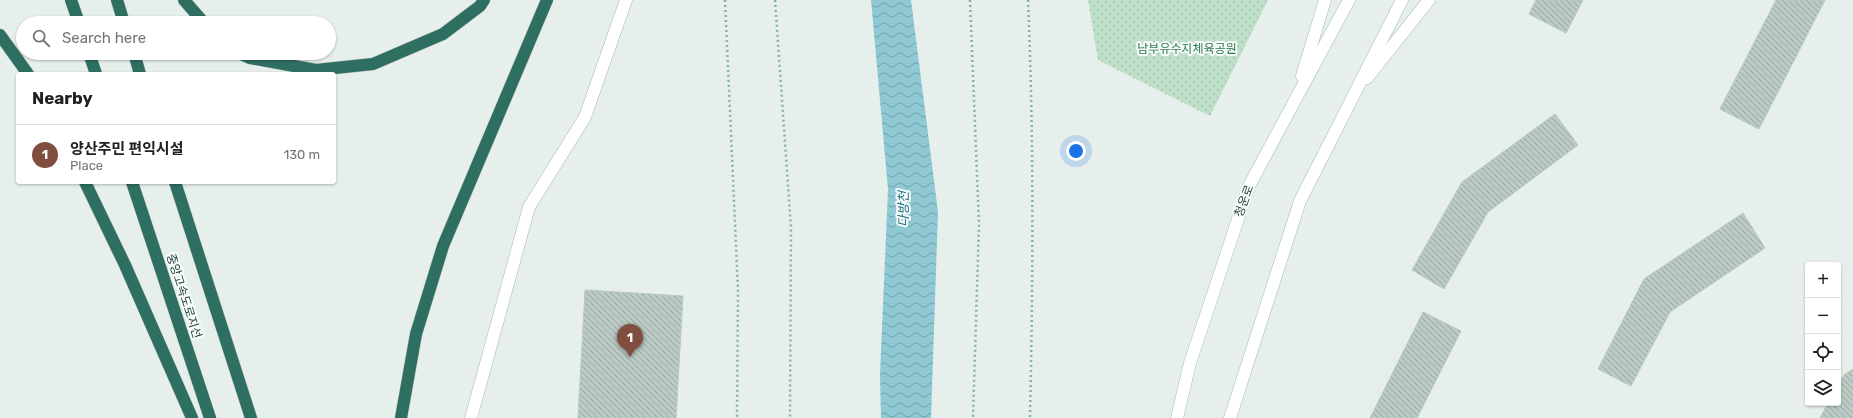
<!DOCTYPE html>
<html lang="en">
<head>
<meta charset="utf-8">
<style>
	:root { --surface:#fff; --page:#f2f2f2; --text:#202124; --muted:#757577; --line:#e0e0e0; --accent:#7f4e3f }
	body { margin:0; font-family:Rubik,"Noto Sans KR",sans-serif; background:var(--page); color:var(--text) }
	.controls { position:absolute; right:12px; bottom:12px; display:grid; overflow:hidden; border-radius:4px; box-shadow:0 1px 3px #0004 }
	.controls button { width:36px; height:36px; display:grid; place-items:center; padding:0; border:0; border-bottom:1px solid var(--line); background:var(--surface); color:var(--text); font:20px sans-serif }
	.you { position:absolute; left:1076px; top:151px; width:14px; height:14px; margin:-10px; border:3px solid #fff; border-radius:50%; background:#1a73e8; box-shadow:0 0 0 6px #1a73e833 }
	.badge { display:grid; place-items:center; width:26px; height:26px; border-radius:50%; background:var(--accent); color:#fff; font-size:13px; font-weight:700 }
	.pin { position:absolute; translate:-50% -33px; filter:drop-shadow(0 1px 2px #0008) }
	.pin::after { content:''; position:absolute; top:21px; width:14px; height:12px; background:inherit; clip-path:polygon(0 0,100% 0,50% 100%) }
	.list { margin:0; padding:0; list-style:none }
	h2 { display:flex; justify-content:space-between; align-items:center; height:52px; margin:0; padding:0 16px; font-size:17px }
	h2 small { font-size:13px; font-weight:400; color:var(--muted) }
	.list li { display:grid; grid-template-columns:26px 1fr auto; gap:12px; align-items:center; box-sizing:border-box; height:60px; padding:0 16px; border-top:1px solid var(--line) }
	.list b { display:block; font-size:15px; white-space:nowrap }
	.list p { margin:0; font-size:13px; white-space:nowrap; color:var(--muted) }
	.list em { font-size:13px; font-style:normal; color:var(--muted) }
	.icon { flex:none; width:22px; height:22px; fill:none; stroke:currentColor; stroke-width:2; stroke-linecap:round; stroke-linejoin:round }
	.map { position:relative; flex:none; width:1853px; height:418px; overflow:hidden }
	.search { position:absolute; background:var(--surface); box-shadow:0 1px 3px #0004; left:16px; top:16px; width:320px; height:44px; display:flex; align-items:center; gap:10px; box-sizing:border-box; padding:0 14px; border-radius:22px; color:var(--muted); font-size:15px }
	.panel { position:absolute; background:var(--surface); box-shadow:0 1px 3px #0004; left:16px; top:72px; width:320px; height:112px; border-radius:4px }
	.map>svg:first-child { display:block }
	.grass { fill:url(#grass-dots) }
	.water { fill:url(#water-waves) }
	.building { fill:url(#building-back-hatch); stroke:#b8c9c2 }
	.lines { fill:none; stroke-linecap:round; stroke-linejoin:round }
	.street-casing { stroke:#a8b8b2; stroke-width:13 }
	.secondary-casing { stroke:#a4bbb3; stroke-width:13 }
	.highway-casing { stroke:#c2cac8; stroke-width:13 }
	.path { stroke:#86b3a5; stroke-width:2.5; stroke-dasharray:2 3; stroke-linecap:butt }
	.street { stroke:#fff; stroke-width:12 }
	.secondary { stroke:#fff; stroke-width:12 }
	.highway { stroke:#2f6f62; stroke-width:12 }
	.labels { text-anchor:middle; stroke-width:4; stroke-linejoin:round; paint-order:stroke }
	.park-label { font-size:12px; fill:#2d7a4b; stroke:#f7fbf9 }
	.street-label { font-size:12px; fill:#24423a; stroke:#f7fbf9 }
	.water-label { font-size:13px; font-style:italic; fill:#1c6f80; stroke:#f7fbf9 }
</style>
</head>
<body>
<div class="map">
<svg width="1853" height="418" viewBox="0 0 1853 418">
	<defs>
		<pattern id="grass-dots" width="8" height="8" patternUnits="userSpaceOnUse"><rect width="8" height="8" fill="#bfe0c8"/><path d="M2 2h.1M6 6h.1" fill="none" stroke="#a4c1ad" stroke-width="1.8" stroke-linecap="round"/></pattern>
		<pattern id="water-waves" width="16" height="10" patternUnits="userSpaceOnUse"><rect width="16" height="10" fill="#8ec9d4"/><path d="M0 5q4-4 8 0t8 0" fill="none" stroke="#74a5ad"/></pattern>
		<pattern id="building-back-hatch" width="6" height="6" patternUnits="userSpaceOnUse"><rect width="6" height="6" fill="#bbcac4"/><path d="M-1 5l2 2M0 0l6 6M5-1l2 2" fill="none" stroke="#98a6a0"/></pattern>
	</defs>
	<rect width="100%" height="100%" fill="#e6efeb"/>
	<path class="grass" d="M1088 0H1268L1210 116 1098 60Z"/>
	<path class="water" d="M871 0H911L938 212 931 418H881L880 375 888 189Z"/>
	<g class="building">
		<path d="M1536 0H1583L1566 33 1529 14Z"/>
		<path d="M1776 0H1825L1759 129 1720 109Z"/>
		<path d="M1555 114 1578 145 1488 212 1444 289 1412 270 1462 182Z"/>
		<path d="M1743 213 1765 248 1670 312 1631 386 1598 369 1644 279Z"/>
		<path d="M585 290 683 296 676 418H578Z"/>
		<path d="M1423 312 1461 331 1417 418H1370Z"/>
		<path d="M1853 369V418H1820L1828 403H1838V385L1844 375Z"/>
	</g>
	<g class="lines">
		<defs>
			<path id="street" d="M471 418 529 207 585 117 626 0"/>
			<g id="secondary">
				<path d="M1302 76 1325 0"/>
				<path d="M1367 78 1429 0"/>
				<path d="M1177 418 1190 363 1249 186 1349 0"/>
				<path d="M1230 418 1300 201 1402 0"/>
			</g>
			<g id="highway">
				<path d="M71 0 79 23"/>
				<path d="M117 0 124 23"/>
				<path d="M184 0 204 23"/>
				<path d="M0 35 28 74"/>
				<path d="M89 53 96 74"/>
				<path d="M134 53 140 74"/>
				<path d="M239 53 250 58 316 70 373 64 443 34 480 6 484 0"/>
				<path d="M85 182 125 265 192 418"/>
				<path d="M132 182 210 418"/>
				<path d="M175 182 251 418"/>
				<path d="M401 418 416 334 443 246 547 0"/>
			</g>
		</defs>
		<use href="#street" class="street-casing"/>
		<use href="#secondary" class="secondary-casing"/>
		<use href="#highway" class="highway-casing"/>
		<g class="path">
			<path d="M725 0 738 290 737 418"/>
			<path d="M775 0 791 228 790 418"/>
			<path d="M970 0 979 224 973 418"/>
			<path d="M1028 0C1034 139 1033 279 1030 418"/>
		</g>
		<use href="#street" class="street"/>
		<use href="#secondary" class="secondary"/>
		<use href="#highway" class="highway"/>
	</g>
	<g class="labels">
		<g class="park-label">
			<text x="1187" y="53">남부유수지체육공원</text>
		</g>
		<g class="street-label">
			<text transform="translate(1244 201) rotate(-70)" y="4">청운로</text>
			<text transform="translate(184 296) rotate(72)" y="4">중앙고속도로지선</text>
		</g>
		<g class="water-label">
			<text transform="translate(903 209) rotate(-90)" y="5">다방천</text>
		</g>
	</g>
</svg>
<div class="controls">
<button>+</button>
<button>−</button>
<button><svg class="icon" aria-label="locate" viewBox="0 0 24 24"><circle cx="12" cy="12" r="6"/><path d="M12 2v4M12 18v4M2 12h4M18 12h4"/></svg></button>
<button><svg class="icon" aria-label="layers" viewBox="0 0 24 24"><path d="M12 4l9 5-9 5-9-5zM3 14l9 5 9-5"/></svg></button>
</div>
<div class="you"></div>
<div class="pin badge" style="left:630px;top:357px">1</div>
<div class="search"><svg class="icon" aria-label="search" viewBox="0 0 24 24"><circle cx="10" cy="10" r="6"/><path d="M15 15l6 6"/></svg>Search here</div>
<section class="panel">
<h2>Nearby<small></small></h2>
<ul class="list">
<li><span class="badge">1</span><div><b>양산주민 편익시설</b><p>Place</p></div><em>130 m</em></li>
</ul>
</section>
</div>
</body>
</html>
